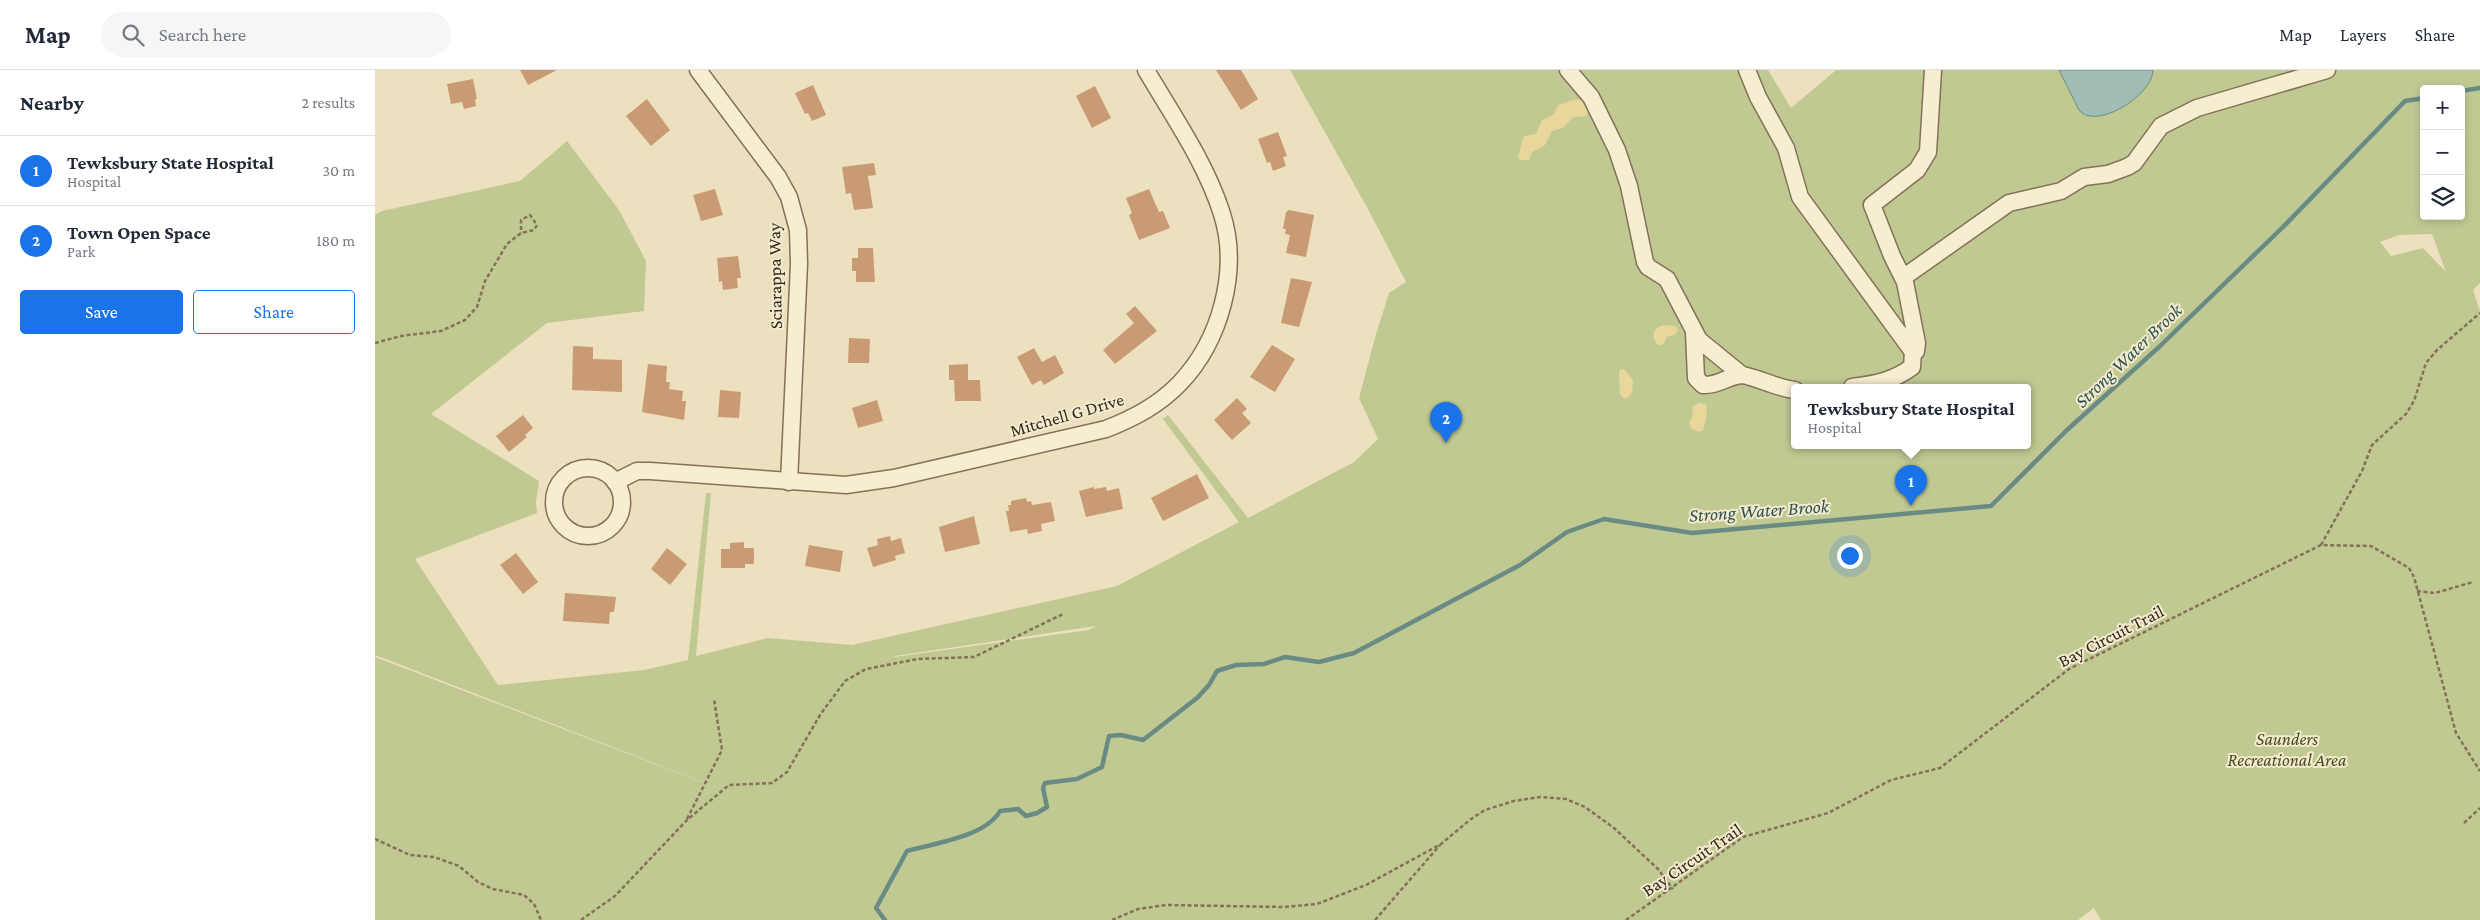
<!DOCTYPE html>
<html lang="en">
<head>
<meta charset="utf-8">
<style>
	:root { --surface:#fff; --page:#f6f6f7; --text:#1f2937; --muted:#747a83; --line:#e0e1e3; --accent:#1a73e8 }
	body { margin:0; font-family:"Crimson Pro",serif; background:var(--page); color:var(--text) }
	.controls { position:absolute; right:15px; top:15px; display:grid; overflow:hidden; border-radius:5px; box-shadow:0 2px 8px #0003 }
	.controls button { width:45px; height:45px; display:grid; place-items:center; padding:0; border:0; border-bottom:1px solid var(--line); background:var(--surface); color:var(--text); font:25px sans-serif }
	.you { position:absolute; left:1474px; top:485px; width:18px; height:18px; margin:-12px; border:4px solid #fff; border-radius:50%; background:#1a73e8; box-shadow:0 0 0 8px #1a73e833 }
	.badge { display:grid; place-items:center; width:32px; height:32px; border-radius:50%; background:var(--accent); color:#fff; font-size:16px; font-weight:700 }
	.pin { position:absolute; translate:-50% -41px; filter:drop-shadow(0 1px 2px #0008) }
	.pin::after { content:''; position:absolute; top:26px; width:18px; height:15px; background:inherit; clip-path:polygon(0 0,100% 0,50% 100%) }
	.popup { position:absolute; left:1416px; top:314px; width:240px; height:65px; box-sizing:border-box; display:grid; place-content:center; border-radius:5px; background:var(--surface); filter:drop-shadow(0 1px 4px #0005); font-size:16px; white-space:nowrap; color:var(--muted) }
	.popup b { font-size:19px; color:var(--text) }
	.popup::after { content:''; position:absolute; left:50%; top:100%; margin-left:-10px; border:10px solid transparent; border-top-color:var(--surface) }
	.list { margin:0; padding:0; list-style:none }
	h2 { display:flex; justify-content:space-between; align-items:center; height:65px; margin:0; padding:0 20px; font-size:21px }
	h2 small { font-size:16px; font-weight:400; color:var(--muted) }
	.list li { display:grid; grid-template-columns:32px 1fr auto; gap:15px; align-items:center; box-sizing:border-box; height:70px; padding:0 20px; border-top:1px solid var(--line) }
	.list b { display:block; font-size:19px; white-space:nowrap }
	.list p { margin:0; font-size:16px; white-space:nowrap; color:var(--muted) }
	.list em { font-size:16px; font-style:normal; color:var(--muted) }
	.actions { display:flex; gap:10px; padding:15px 20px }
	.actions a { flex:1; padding:11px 0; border:1px solid var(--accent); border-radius:5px; text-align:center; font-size:18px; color:var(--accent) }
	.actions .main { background:var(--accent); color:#fff }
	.icon { flex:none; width:28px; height:28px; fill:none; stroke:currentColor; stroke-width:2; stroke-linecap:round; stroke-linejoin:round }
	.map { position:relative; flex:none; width:2105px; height:850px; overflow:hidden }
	header { display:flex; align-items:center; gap:30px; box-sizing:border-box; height:70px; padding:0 25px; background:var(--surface); border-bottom:1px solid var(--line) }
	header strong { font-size:24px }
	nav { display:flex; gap:28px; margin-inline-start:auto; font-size:18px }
	.search { width:350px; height:45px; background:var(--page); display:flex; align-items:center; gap:12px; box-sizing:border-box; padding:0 18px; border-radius:28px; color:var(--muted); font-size:19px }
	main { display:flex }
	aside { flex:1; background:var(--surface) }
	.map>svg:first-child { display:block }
	.green { fill:#c1c993; fill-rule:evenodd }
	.sand { fill:#e8d69b }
	.water { fill:#a1beb6; stroke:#698b84 }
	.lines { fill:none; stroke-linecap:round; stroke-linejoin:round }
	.stream { stroke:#698b84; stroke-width:4.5 }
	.building { fill:#c99b75 }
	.minor-casing { stroke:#847158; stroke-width:19 }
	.path { stroke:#847158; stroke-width:2.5; stroke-dasharray:4 2.5; stroke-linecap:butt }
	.minor { stroke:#f7edd1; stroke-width:16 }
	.labels { text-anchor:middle; stroke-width:4; stroke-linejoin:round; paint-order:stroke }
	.street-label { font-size:18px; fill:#33281c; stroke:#f4eacd }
	.park-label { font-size:18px; font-style:italic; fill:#424f23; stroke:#f4eacd }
	.water-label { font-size:19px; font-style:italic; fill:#2b5352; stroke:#f4eacd }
</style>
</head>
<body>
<header>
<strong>Map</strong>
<div class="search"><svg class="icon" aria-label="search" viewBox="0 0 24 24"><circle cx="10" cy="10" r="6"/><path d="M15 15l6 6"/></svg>Search here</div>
<nav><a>Map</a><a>Layers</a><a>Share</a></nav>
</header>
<main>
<aside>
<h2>Nearby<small>2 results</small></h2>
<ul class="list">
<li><span class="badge">1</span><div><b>Tewksbury State Hospital</b><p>Hospital</p></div><em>30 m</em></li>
<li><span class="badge">2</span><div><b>Town Open Space</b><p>Park</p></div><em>180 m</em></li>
</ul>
<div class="actions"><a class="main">Save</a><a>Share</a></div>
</aside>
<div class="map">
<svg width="2105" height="850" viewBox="0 0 2105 850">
	<rect width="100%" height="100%" fill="#ece0be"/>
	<path class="green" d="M915 0H1393L1416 38 1461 0H2105V213L2098 220 2105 241V850H1726L1719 838 1703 850H0V587L369 728 0 585V145L7 141 145 111 192 71 244 140 271 191 269 241 172 253 56 344 164 411 161 432 162 443 40 489 123 615 269 600 313 590 331 423H336L321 586 393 568 477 575 742 516 864 452 788 349 793 345 873 448 979 392 1003 369 984 328 1001 264 1014 223 1031 212 993 139ZM2049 19H2086V146H2049ZM2057 164 2071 202 2048 178 2016 186 2005 172 2024 165ZM1420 317H1652V375H1420ZM721 556 714 560 519 587 520 586Z"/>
	<g class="sand">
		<path d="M1201 29 1209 30 1214 40 1211 46 1198 47 1188 58 1177 61 1170 75 1157 82 1154 90H1145L1143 86 1149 66 1161 64 1167 50 1178 45 1183 35Z"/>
		<path d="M1288 255 1301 256 1303 260 1300 265 1292 267 1288 275H1284C1275 268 1277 258 1288 255Z"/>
		<path d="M1249 299 1258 310 1257 323 1251 329 1245 325 1244 300Z"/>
		<path d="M1324 333 1331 334 1332 346 1328 360 1324 362 1316 358 1314 353 1318 345 1317 337Z"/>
	</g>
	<path class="water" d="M1684 0H1778C1778 25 1721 61 1704 40Z"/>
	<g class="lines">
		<g class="stream">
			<path d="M2086 21 2105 18"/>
			<path d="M510 850 501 838 532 781C560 773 610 767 625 741L643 739 651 746 662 743 672 737 668 718 670 713 702 709 727 697 734 666 746 665 768 670 822 628 834 615 842 601 861 595 889 594 910 587 944 592 979 583 1145 495 1192 462 1229 449 1317 463 1616 436 1692 360 1784 277 1908 157 2030 31 2049 28"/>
		</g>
	</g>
	<g class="building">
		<path d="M145 0H182L153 15Z"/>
		<path d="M841 0H866L883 29 866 40Z"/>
		<path d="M98 9 102 29H100L101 36 89 39 87 32 76 34 72 14Z"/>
		<path d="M438 15 451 45 437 51 433 43 430 44 420 23Z"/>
		<path d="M720 16 736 48 717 58 701 26Z"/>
		<path d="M272 29 295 60 276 76 251 46Z"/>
		<path d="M903 62 912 86 908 87 911 96 898 101 895 92 892 93 883 69Z"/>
		<path d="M499 93 501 105 493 106 498 138 479 140 476 123 471 124 467 97Z"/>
		<path d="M340 119 348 145 326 151 318 125Z"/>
		<path d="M774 119 784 142 788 141 795 158 764 170 754 145 757 143 751 128Z"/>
		<path d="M914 140 939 145 931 187 911 183 915 165 910 164 911 159H908L911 142Z"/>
		<path d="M483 178H498L500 212H481V201H477V188H483Z"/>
		<path d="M363 186 366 208H362L363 218 348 220 347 211 344 212 342 188Z"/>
		<path d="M916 208 937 212 924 257 906 253Z"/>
		<path d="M760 236 782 261 740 294 728 280 759 253 751 244Z"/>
		<path d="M474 268 495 269 494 293H473Z"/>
		<path d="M897 275 920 289 900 322 875 307Z"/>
		<path d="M198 276 218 277V289L247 290V322L197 320Z"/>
		<path d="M659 278 667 292 680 285 689 303 669 315 666 310 657 315 642 287Z"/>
		<path d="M273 294 292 296 291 312H295L294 319 308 321 307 331H311L309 350 267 342Z"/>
		<path d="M593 294V310H605L606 331H580L579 310H574V295Z"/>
		<path d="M345 320 366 322 364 348 343 347Z"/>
		<path d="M862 328 872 339 867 343 876 353 857 370 839 350Z"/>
		<path d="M502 330 508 351 483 358 477 338Z"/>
		<path d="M148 345 158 358 150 365 152 367 134 382 121 366Z"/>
		<path d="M822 404 834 428 788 451 776 428Z"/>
		<path d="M719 417V419L731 417 732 421 744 418 748 439 711 447 704 421Z"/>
		<path d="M651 428 652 432 656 431 657 435 676 432 680 451 666 454 667 461 653 464 652 459 635 462 631 441H634L633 435H636V431Z"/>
		<path d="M599 446 605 474 570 482 564 457Z"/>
		<path d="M515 466 516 471 526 468 530 483 520 486 521 490 498 497 492 478 503 475 502 469Z"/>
		<path d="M369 472V478H379V494H370V498H346V479H355V473Z"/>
		<path d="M434 475 468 481 465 502 430 496Z"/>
		<path d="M292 478 312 494 295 515 276 499Z"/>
		<path d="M141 483 163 512 148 524 125 495Z"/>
		<path d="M190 523 241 527 239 542H235L234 554 188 551Z"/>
	</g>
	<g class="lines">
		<defs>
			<g id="minor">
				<path d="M323 0 403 107 414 127 423 160 424 194 414 412"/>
				<path d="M1193 0 1216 27 1242 80 1254 116 1270 192 1273 197 1292 209 1324 270 1367 305"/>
				<path d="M1372 0 1383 27 1411 78 1425 127 1538 282 1541 281 1542 273 1529 207 1634 133 1686 121 1709 107 1733 104 1752 97 1759 93 1786 56 1822 38 1952 0"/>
				<path d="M1529 210 1517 186 1497 135 1542 100 1553 82 1558 0"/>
				<path d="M1319 262 1321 308 1328 315C1343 316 1353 306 1366 305 1376 305 1404 319 1420 320"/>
				<path d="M1477 317C1500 314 1518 311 1537 297L1538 282"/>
				<circle cx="213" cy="432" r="34"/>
				<path d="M240 412 262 401H275L471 415 519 408 731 359C759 348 784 335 805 313 845 271 865 201 847 144 831 93 798 46 771 0"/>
			</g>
		</defs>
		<use href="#minor" class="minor-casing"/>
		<g class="path">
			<path d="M0 273 26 266 66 261 90 250 102 237 110 211 132 174 146 163 159 160 162 155 155 145 146 150V163"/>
			<path d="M1946 475 1987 401 1997 375 2031 344 2039 331 2051 293 2062 280 2105 243"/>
			<path d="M2042 521 2060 523 2098 512"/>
			<path d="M312 749 347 680 339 629"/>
			<path d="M2089 753 2105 738"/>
			<path d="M0 769 35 785 59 787 84 796 103 812 118 819 149 825 159 834 166 850"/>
			<path d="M206 850 240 826 312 750 354 715 397 713 412 702 445 645 470 611 491 599 542 589 599 587 688 544"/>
			<path d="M737 850 763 839 791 835 909 837 942 834 991 815 1066 774 1096 749 1110 740 1139 731 1165 727 1191 729 1210 737 1239 758 1283 799 1298 819"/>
			<path d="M1000 850 1065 775"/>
			<path d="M1251 850 1368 767 1453 743 1516 710 1565 698 1694 599 1946 475 1996 476 2034 498 2039 507 2081 663 2105 701"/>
		</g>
		<use href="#minor" class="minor"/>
	</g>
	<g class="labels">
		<g class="street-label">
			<text transform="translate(400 206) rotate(-91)" y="6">Sciarappa Way</text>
			<text transform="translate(692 345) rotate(-16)" y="6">Mitchell G Drive</text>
			<text transform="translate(1736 566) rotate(-27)" y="6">Bay Circuit Trail</text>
			<text transform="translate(1317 790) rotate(-34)" y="6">Bay Circuit Trail</text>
		</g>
		<g class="park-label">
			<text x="1912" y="675">Saunders<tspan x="1912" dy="21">Recreational Area</tspan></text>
		</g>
		<g class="water-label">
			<text transform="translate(1753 285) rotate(-44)" y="7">Strong Water Brook</text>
			<text transform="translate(1384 440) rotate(-4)" y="7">Strong Water Brook</text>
		</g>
	</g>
</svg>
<div class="controls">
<button>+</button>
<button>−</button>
<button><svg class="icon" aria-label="layers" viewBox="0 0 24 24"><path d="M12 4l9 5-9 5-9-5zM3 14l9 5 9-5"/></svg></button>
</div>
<div class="you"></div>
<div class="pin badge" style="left:1536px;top:436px">1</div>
<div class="popup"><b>Tewksbury State Hospital</b>Hospital</div>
<div class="pin badge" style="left:1071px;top:373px">2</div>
</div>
</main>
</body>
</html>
